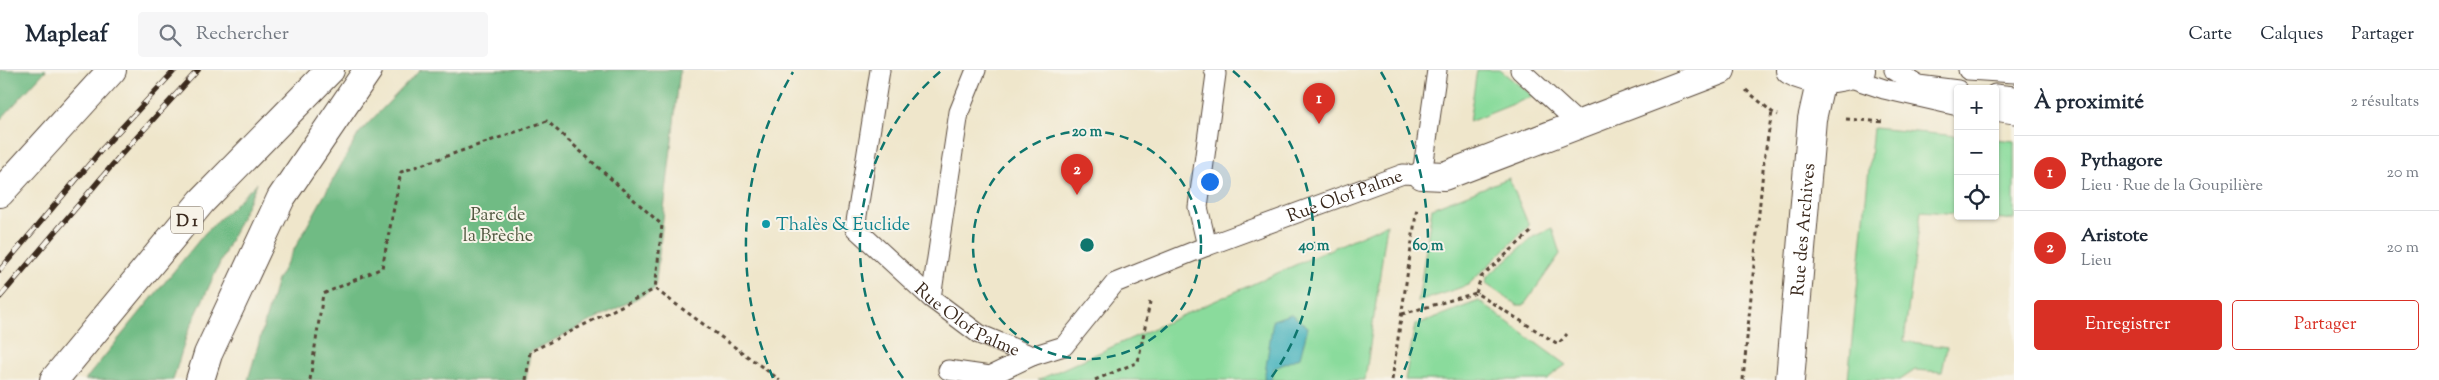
<!DOCTYPE html>
<html lang="fr">
<head>
<meta charset="utf-8">
<style>
	:root { --surface:#fff; --page:#f6f6f7; --text:#1f2937; --muted:#747a83; --line:#e0e1e3; --accent:#d93025 }
	body { margin:0; font-family:"Sorts Mill Goudy",serif; background:var(--page); color:var(--text) }
	.controls { position:absolute; right:15px; top:15px; display:grid; overflow:hidden; border-radius:5px; box-shadow:0 1px 4px #0004 }
	.controls button { width:45px; height:45px; display:grid; place-items:center; padding:0; border:0; border-bottom:1px solid var(--line); background:var(--surface); color:var(--text); font:25px sans-serif }
	.you { position:absolute; left:1209px; top:111px; width:18px; height:18px; margin:-12px; border:4px solid #fff; border-radius:50%; background:#1a73e8; box-shadow:0 0 0 8px #1a73e833 }
	.badge { display:grid; place-items:center; width:32px; height:32px; border-radius:50%; background:var(--accent); color:#fff; font-size:16px; font-weight:700 }
	.pin { position:absolute; translate:-50% -41px; filter:drop-shadow(0 1px 2px #0008) }
	.pin::after { content:''; position:absolute; top:26px; width:18px; height:15px; background:inherit; clip-path:polygon(0 0,100% 0,50% 100%) }
	.list { margin:0; padding:0; list-style:none }
	h2 { display:flex; justify-content:space-between; align-items:center; height:65px; margin:0; padding:0 20px; font-size:21px }
	h2 small { font-size:16px; font-weight:400; color:var(--muted) }
	.list li { display:grid; grid-template-columns:32px 1fr auto; gap:15px; align-items:center; box-sizing:border-box; height:75px; padding:0 20px; border-top:1px solid var(--line) }
	.list b { display:block; font-size:19px; white-space:nowrap }
	.list p { margin:0; font-size:16px; white-space:nowrap; color:var(--muted) }
	.list em { font-size:16px; font-style:normal; color:var(--muted) }
	.actions { display:flex; gap:10px; padding:15px 20px }
	.actions a { flex:1; padding:11px 0; border:1px solid var(--accent); border-radius:5px; text-align:center; font-size:18px; color:var(--accent) }
	.actions .main { background:var(--accent); color:#fff }
	.icon { flex:none; width:28px; height:28px; fill:none; stroke:currentColor; stroke-width:2; stroke-linecap:round; stroke-linejoin:round }
	.map { position:relative; flex:none; width:2014px; height:310px; overflow:hidden }
	header { display:flex; align-items:center; gap:30px; box-sizing:border-box; height:70px; padding:0 25px; background:var(--surface); border-bottom:1px solid var(--line) }
	header strong { font-size:24px }
	nav { display:flex; gap:28px; margin-inline-start:auto; font-size:18px }
	.search { width:350px; height:45px; background:var(--page); display:flex; align-items:center; gap:12px; box-sizing:border-box; padding:0 18px; border-radius:5px; color:var(--muted); font-size:19px }
	main { display:flex }
	aside { flex:1; background:var(--surface) }
	.map>svg:first-child { display:block }
	.green { fill:#8adb9c; stroke:#62825d }
	.forest { fill:#6fbb84; stroke:#557251 }
	.water { fill:#40b0bb; stroke:#3e6d6c }
	.lines { fill:none; stroke-linecap:round; stroke-linejoin:round }
	.lane-casing { stroke:#564638; stroke-width:21 }
	.street-casing { stroke:#564638; stroke-width:30 }
	.highway-casing { stroke:#564638; stroke-width:30 }
	.path { stroke:#564638; stroke-width:3; stroke-dasharray:4 4; stroke-linecap:butt }
	.lane { stroke:#fff; stroke-width:19 }
	.street { stroke:#fff; stroke-width:28 }
	.highway { stroke:#fff; stroke-width:28 }
	.rail-casing { stroke:#3b2a1e; stroke-width:5.5 }
	.rail { stroke:#f7f3e8; stroke-width:4; stroke-dasharray:11; stroke-linecap:butt }
	.ring { fill:none; stroke:#0f766e; stroke-width:2.5; stroke-dasharray:9 6 }
	.culture-dot { fill:#0f9aa8; stroke:#f7f3e8; stroke-width:2 }
	.labels { text-anchor:middle; stroke-width:4; stroke-linejoin:round; paint-order:stroke }
	.shield { fill:#f7f3e8; stroke:#73665b; stroke-width:1 }
	.shield-label { font-size:16px; font-weight:bold; fill:#3b2a1e }
	.street-label { font-size:18px; fill:#3b2a1e; stroke:#f7f3e8 }
	.park-label { font-size:18px; fill:#4f563e; stroke:#f7f3e8 }
	.culture-label { font-size:18px; fill:#0d838f; stroke:#f7f3e8; text-anchor:start }
	.centre { fill:#0f766e; stroke:#f7f3e8; stroke-width:2.5 }
	.ring-label { font-size:15px; text-anchor:middle; font-weight:bold; fill:#0f766e; stroke:#f7f3e8; stroke-width:4; stroke-linejoin:round; paint-order:stroke }
</style>
</head>
<body>
<header>
<strong>Mapleaf</strong>
<div class="search"><svg class="icon" aria-label="search" viewBox="0 0 24 24"><circle cx="10" cy="10" r="6"/><path d="M15 15l6 6"/></svg>Rechercher</div>
<nav><a>Carte</a><a>Calques</a><a>Partager</a></nav>
</header>
<main>
<div class="map">
<svg width="2014" height="310" viewBox="0 0 2014 310">
	<rect width="100%" height="100%" fill="#f7f3e8"/>
	<filter id="ink" filterUnits="userSpaceOnUse"><feTurbulence type="fractalNoise" baseFrequency=".02" numOctaves="2"/><feDisplacementMap in="SourceGraphic" scale="10" xChannelSelector="R" yChannelSelector="G"/><feConvolveMatrix kernelMatrix="1 2 1 2 8 2 1 2 1" color-interpolation-filters="sRGB"/></filter>
	<filter id="wash" filterUnits="userSpaceOnUse"><feTurbulence type="fractalNoise" baseFrequency=".0096" numOctaves="4" result="noise"/><feDisplacementMap in="SourceGraphic" scale="20" xChannelSelector="R" yChannelSelector="G"/><feGaussianBlur stdDeviation="1.12" result="paint"/><feColorMatrix in="noise" values="0 0 0 0 0 0 0 0 0 0 0 0 0 0 0 0 0 1.4 0 .05"/><feComposite in="paint" operator="in"/></filter>
	<g filter="url(#wash)">
		<rect width="100%" height="100%" fill="#efe6cb"/>
		<g class="green">
			<path d="M1477 0H1500L1533 26 1469 52Z"/>
			<path d="M1873 58 1958 66V144L1921 141 1904 271 1947 277 1942 302 1915 300 1900 310H1848Z"/>
			<path d="M1995 69 2014 71V150L1976 146H1995Z"/>
			<path d="M1509 108 1529 156 1468 215 1418 232 1432 138Z"/>
			<path d="M1387 154 1365 310H1038Z"/>
			<path d="M1552 158 1560 184 1524 235H1517L1486 214 1487 207 1533 167Z"/>
			<path d="M1479 231 1566 295 1554 303 1548 310H1405L1415 255Z"/>
		</g>
		<g class="forest">
			<path d="M0 0H46L0 50Z"/>
			<path d="M420 0H680L655 219 530 282 526 310H248L277 210 359 63Z"/>
			<path d="M257 113 187 264 173 310H85L205 163Z"/>
		</g>
		<path class="water" d="M1291 244 1308 257 1300 287 1273 299 1271 310H1264L1273 250Z"/>
	</g>
	<g filter="url(#ink)">
		<g class="lines">
			<defs>
				<g id="lane">
					<path id="s1" d="M880 0 855 158 931 228 979 264 1032 286 1064 276 1115 213 1207 176 1403 104 1422 105 1437 0"/>
					<path d="M1520 0 1580 55"/>
					<path d="M1894 0 1918 15 1958 20"/>
					<path d="M1968 0 2014 3"/>
					<path d="M1848 7 1884 19 1958 36"/>
					<path d="M1995 24 2014 26"/>
					<path d="M1995 41 2014 44"/>
					<path d="M1207 176 1198 137 1216 4 1214 0"/>
					<path d="M931 228 959 42 976 0"/>
					<path d="M948 300 990 306 1032 286"/>
				</g>
				<g id="street">
					<path d="M1790 0C1811 13 1840 10 1861 0"/>
					<path d="M1422 105 1444 106 1721 0"/>
					<path id="s2" d="M1790 310 1812 49 1821 9"/>
				</g>
				<g id="highway">
					<path d="M0 123 112 0"/>
					<path d="M54 310 202 131 330 0"/>
					<path d="M200 310 208 284 281 128 368 0"/>
				</g>
			</defs>
			<use href="#lane" class="lane-casing"/>
			<use href="#street" class="street-casing"/>
			<use href="#highway" class="highway-casing"/>
			<g class="path">
				<path d="M1746 20 1772 42 1778 45"/>
				<path d="M1846 49 1885 52"/>
				<path d="M1476 223 1481 207 1531 162"/>
				<path d="M1402 244 1476 223 1558 274 1567 264"/>
				<path d="M310 310 323 224 382 198 401 102 547 51 662 155 655 219 780 310"/>
				<path d="M526 310 530 282 655 219"/>
				<path d="M1095 310 1138 292 1150 232"/>
				<path d="M1392 310 1417 137"/>
				<path d="M1743 310 1764 90 1772 42"/>
			</g>
			<use href="#lane" class="lane"/>
			<use href="#street" class="street"/>
			<use href="#highway" class="highway"/>
			<defs>
				<g id="rail">
					<path d="M0 200 103 78 175 0"/>
					<path d="M0 227 120 86 198 0"/>
				</g>
			</defs>
			<use href="#rail" class="rail-casing"/>
			<use href="#rail" class="rail"/>
		</g>
	</g>
	<g class="ring">
		<circle cx="1087" cy="175" r="114"/>
		<path d="M903 308A227 227 0 0 1 941 1M1233 1A227 227 0 0 1 1271 308"/>
		<path d="M773 308A341 341 0 0 1 793 2M1381 2A341 341 0 0 1 1401 308"/>
	</g>
	<circle class="culture-dot" cx="766" cy="154" r="5"/>
	<g class="labels">
		<rect class="shield" x="171" y="136.5" width="32" height="27" rx="4"/>
		<g class="shield-label">
			<text x="187" y="156">D 1</text>
		</g>
		<g class="street-label">
			<text dy="6" stroke="none"><textPath href="#s1" startOffset="741">Rue Olof Palme</textPath></text>
			<text dy="6" stroke="none"><textPath href="#s2" startOffset="151">Rue des Archives</textPath></text>
			<text dy="6" stroke="none"><textPath href="#s1" startOffset="306">Rue Olof Palme</textPath></text>
		</g>
		<g class="park-label">
			<text x="498" y="150">Parc de<tspan x="498" dy="21">la Brèche</tspan></text>
		</g>
		<g class="culture-label">
			<text x="776" y="160">Thalès &amp; Euclide</text>
		</g>
	</g>
	<circle cx="1087" cy="175" r="8" class="centre"/>
	<g class="ring-label">
		<text x="1087" y="66">20 m</text>
		<text x="1314" y="180">40 m</text>
		<text x="1428" y="180">60 m</text>
	</g>
</svg>
<div class="controls">
<button>+</button>
<button>−</button>
<button><svg class="icon" aria-label="locate" viewBox="0 0 24 24"><circle cx="12" cy="12" r="6"/><path d="M12 2v4M12 18v4M2 12h4M18 12h4"/></svg></button>
</div>
<div class="you"></div>
<div class="pin badge" style="left:1319px;top:54px">1</div>
<div class="pin badge" style="left:1077px;top:125px">2</div>
</div>
<aside>
<h2>À proximité<small>2 résultats</small></h2>
<ul class="list">
<li><span class="badge">1</span><div><b>Pythagore</b><p>Lieu · Rue de la Goupilière</p></div><em>20 m</em></li>
<li><span class="badge">2</span><div><b>Aristote</b><p>Lieu</p></div><em>20 m</em></li>
</ul>
<div class="actions"><a class="main">Enregistrer</a><a>Partager</a></div>
</aside>
</main>
</body>
</html>
